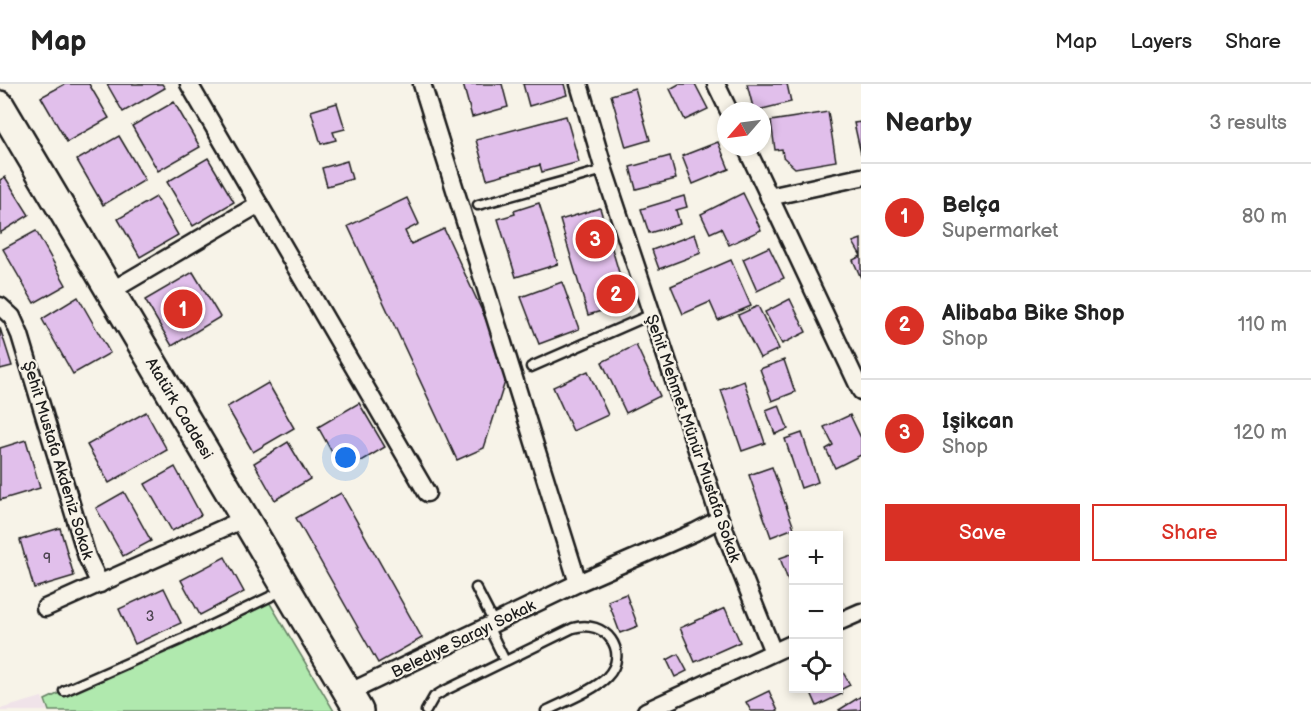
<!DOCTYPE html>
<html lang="en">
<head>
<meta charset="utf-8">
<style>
	:root { --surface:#fff; --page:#f2f2f2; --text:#222; --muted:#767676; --line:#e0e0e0; --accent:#d93025 }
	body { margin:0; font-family:"Balsamiq Sans",sans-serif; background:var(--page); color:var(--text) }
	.controls { position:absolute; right:18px; bottom:18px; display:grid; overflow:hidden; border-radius:0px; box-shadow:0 3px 9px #0003 }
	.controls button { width:54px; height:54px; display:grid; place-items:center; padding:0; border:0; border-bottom:2px solid var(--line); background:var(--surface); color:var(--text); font:30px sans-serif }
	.compass { position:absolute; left:717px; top:18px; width:54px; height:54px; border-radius:50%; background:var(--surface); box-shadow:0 3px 9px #0003; rotate:242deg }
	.you { position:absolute; left:346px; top:374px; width:21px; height:21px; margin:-15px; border:4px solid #fff; border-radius:50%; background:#1a73e8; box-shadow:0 0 0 9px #1a73e833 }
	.badge { display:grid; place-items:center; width:39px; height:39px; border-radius:50%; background:var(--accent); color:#fff; font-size:20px; font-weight:700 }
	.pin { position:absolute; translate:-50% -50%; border:3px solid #fff; box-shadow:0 2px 6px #0006 }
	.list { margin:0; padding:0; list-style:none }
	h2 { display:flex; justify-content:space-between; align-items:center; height:78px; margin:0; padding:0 24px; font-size:26px }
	h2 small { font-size:20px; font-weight:400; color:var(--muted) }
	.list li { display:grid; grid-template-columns:39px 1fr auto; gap:18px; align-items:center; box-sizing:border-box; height:108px; padding:0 24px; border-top:2px solid var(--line) }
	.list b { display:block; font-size:22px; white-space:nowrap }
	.list p { margin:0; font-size:20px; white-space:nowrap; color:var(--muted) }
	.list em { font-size:20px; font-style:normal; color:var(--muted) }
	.actions { display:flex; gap:12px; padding:18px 24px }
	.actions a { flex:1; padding:14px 0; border:2px solid var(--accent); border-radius:0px; text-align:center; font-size:21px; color:var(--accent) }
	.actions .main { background:var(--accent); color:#fff }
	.icon { flex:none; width:33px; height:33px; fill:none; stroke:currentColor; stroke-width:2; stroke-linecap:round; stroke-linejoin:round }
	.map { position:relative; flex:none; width:861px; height:627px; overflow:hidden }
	header { display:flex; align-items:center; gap:36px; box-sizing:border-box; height:84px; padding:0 30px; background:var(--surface); border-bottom:2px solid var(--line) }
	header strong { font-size:28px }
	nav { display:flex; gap:33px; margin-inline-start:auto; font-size:21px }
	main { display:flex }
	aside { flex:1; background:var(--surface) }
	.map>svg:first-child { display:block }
	.built { fill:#f0e3e9 }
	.green { fill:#b0e9ae; stroke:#668265; stroke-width:1.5 }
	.building { fill:#e1bfeb; stroke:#1c1c1c; stroke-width:1.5 }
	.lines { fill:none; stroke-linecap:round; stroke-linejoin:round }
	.service-casing { stroke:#1c1c1c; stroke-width:13 }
	.minor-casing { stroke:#1c1c1c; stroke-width:21 }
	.primary-casing { stroke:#1c1c1c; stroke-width:32 }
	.service { stroke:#f7f3e8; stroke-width:8 }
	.minor { stroke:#f7f3e8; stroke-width:16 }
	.primary { stroke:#f7f3e8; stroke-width:27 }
	.labels { text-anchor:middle; stroke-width:4.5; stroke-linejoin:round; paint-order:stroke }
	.number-label { font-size:14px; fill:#4d4550 }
	.street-label { font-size:16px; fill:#1c1c1c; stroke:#f7f3e8 }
</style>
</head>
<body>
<header>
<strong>Map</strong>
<nav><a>Map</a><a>Layers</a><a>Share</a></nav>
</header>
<main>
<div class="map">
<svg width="861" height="627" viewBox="0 0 861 627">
	<rect width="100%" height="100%" fill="#f7f3e8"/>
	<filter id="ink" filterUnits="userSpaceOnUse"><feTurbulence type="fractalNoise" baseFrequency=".0167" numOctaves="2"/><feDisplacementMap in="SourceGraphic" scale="12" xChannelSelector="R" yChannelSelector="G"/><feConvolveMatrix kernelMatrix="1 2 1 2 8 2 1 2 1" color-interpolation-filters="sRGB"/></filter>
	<g filter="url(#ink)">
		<path class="built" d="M42 613 48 627H0V625Z"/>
		<path class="green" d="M265 511 334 627H49L45 616Z"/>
		<g class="building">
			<path d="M65 0H89L109 34 67 58 41 13Z"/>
			<path d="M107 0H162L165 4 123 28Z"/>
			<path d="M463 0H502L508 23 472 33Z"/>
			<path d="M523 0H564L567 11 529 22Z"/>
			<path d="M679 0H695L708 25 685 36 670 5Z"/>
			<path d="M747 0H787L791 18 754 27Z"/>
			<path d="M635 4 650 56 626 63 611 11Z"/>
			<path d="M174 18 200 63 158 87 132 42Z"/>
			<path d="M337 19 345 45 333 48 336 56 321 60 311 27Z"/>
			<path d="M828 28 836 77 795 84 783 73 782 65 775 66 771 37Z"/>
			<path d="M566 32 579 78 542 88 540 81 487 95 476 56Z"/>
			<path d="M861 38V70L854 39Z"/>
			<path d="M119 52 145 96 103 121 77 76Z"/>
			<path d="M718 58 729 85 693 100 682 72Z"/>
			<path d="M670 72 676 95 636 105 630 83Z"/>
			<path d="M208 74 234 118 193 142 167 98Z"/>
			<path d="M347 77 352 95 327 102 322 84Z"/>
			<path d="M5 93 29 131 0 149V96Z"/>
			<path d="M743 109 761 146 729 161 721 144 710 149 701 130Z"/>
			<path d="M684 112 687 123 676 126 680 140 649 149 641 125Z"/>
			<path d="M156 113 178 151 140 173 118 135Z"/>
			<path d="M407 114 419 140 405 147 411 160 444 145 509 285 484 364 457 376 348 142Z"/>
			<path d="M539 119 558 180 516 193 498 135 515 130 514 127Z"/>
			<path d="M600 124 628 219 588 231 560 136Z"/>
			<path d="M36 147 66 201 34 219 3 165Z"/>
			<path d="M695 150 701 169 659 185 652 166Z"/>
			<path d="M861 155V194L853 176 861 172 853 158Z"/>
			<path d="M769 163 784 194 757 207 743 175Z"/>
			<path d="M731 176 751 222 718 236 710 218 683 230 671 202Z"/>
			<path d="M193 188 220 233 172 262 145 216Z"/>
			<path d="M562 198 579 245 539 260 521 213Z"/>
			<path d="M78 213 110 269 73 290 42 235Z"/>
			<path d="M790 215 806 248 782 260 765 228Z"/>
			<path d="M758 222 779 265 760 274 738 231Z"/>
			<path d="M0 244 12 282 0 285Z"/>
			<path d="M636 261 660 312 626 329 602 278Z"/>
			<path d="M784 276 795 308 772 317 760 285Z"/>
			<path d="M588 287 608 331 573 347 553 303Z"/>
			<path d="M744 297 765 359 742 367 721 306Z"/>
			<path d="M268 299 294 344 253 368 227 323Z"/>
			<path d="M359 319 385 363 343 388 318 343Z"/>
			<path d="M779 321 788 345 775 350 766 326Z"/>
			<path d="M146 328 167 366 109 399 87 361Z"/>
			<path d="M850 331 861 354V371L835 384 826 365 833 361 824 343Z"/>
			<path d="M802 349 818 398 801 404 785 355Z"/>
			<path d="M26 356 40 404 0 416V364Z"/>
			<path d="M288 358 310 395 275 416 254 379Z"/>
			<path d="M175 383 201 431 172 447 145 400Z"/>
			<path d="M772 383 794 444 771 453 749 391Z"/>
			<path d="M124 408 151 457 123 472 96 424Z"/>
			<path d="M341 409 422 554 378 579 296 434Z"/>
			<path d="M60 444 74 492 34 504 20 456Z"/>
			<path d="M794 469V513L780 474Z"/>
			<path d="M225 473 244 508 200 531 181 496Z"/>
			<path d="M164 504 181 539 135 560 119 525Z"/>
			<path d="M626 510 638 542 620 549 608 517Z"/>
			<path d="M725 524 740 558 695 578 680 544Z"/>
			<path d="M678 570 687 587 675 593 667 576Z"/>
			<path d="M838 579 850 601 840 606 842 610 817 622 809 604H838Z"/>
			<path d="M769 607 778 627H751L746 618Z"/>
			<path d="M861 612V626L840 627 839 626Z"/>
		</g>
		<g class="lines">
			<defs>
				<g id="service">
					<path d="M478 121 604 86"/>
					<path d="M531 283 652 230"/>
					<path d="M476 504 494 539"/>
					<path d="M488 542 505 577"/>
					<path d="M64 607 182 555 284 506"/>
					<path d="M426 627 434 613 442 608 573 544C605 534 631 568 607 593 595 606 562 619 546 627"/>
				</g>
				<g id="minor">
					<path d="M189 0 427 409"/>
					<path d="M422 0 578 499"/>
					<path d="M579 0 604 86 720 435 773 568"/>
					<path d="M716 0 729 27"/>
					<path d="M746 63 861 307"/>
					<path d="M769 113 861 93"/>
					<path d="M111 207 259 120"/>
					<path d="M0 222 12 233 20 251 87 473 100 500"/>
					<path d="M45 524 246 434"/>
					<path d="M838 538 861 528"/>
					<path d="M348 609 578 499 695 448 720 435"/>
					<path d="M646 627 794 559"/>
				</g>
				<path id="primary" d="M0 21 359 627"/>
			</defs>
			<use href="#service" class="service-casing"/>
			<use href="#minor" class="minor-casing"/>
			<use href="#primary" class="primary-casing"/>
			<use href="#service" class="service"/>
			<use href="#minor" class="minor"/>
			<use href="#primary" class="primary"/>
		</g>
	</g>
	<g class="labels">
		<g class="number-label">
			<text x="47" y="479">9</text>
			<text x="150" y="537">3</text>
		</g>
		<g class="street-label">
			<text transform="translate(180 324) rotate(59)" y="6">Atatürk Caddesi</text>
			<text transform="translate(694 354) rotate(71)" y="6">Şehit Mehmet Münür Mustafa Sokak</text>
			<text transform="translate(59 376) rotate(73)" y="6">Şehit Mustafa Akdeniz Sokak</text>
			<text transform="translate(463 554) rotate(-26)" y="6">Beledıye Sarayı Sokak</text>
		</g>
	</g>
</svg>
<div class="controls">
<button>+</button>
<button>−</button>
<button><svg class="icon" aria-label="locate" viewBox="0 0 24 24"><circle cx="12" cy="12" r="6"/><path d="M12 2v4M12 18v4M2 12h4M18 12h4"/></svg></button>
</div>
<svg class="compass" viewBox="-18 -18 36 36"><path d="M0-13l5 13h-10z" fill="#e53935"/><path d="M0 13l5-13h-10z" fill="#767676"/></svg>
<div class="you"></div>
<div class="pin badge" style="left:183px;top:225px">1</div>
<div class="pin badge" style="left:616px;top:210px">2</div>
<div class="pin badge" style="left:595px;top:155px">3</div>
</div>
<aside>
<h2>Nearby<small>3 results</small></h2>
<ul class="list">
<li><span class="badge">1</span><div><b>Belça</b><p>Supermarket</p></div><em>80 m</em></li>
<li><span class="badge">2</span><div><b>Alibaba Bike Shop</b><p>Shop</p></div><em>110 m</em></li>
<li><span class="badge">3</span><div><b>Işikcan</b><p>Shop</p></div><em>120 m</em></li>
</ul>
<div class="actions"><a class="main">Save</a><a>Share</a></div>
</aside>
</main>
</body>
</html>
